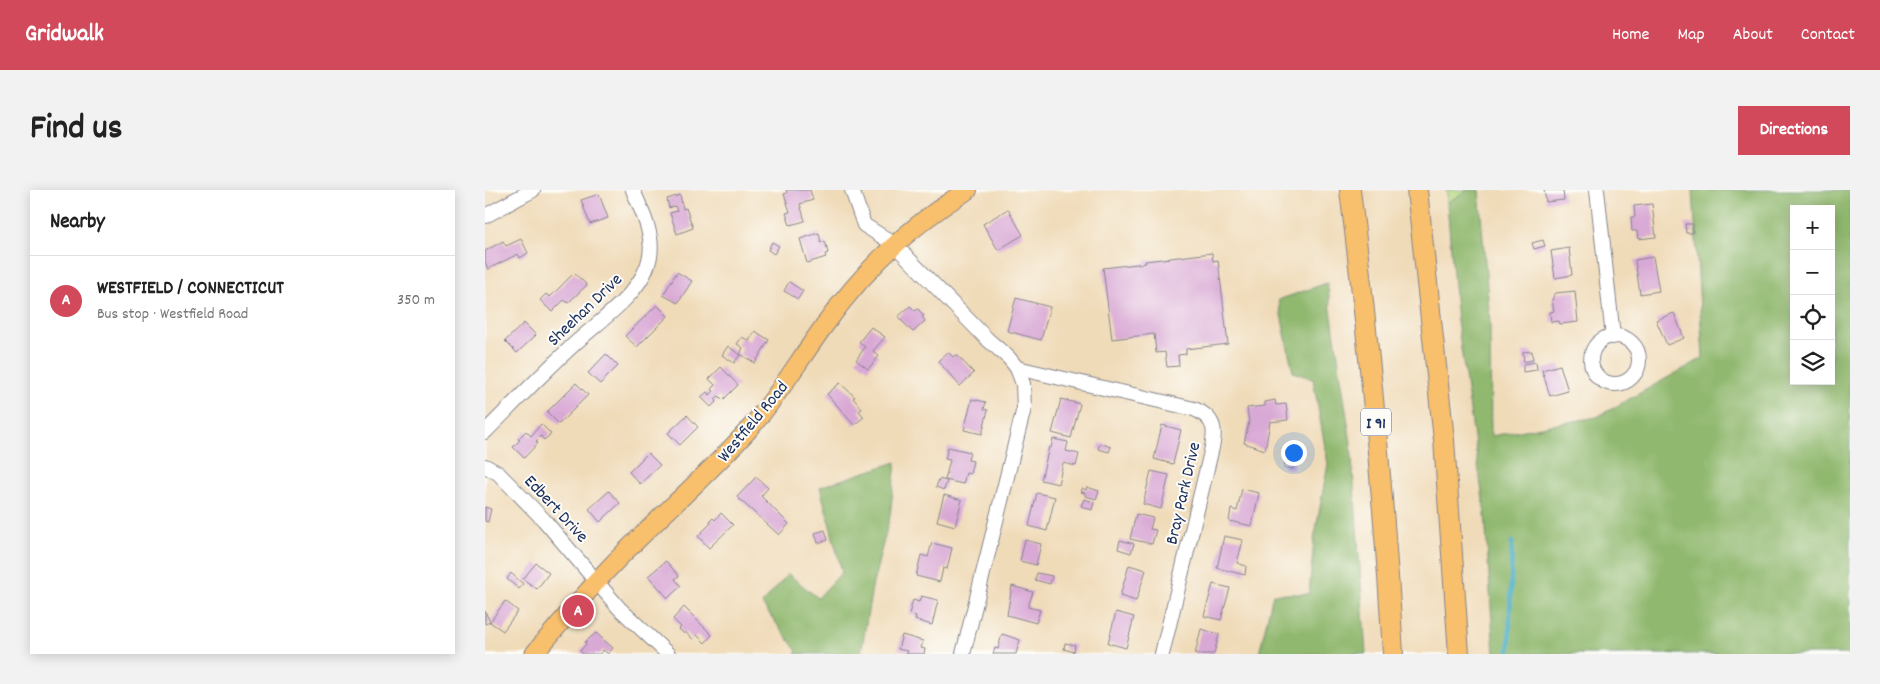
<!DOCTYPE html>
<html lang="en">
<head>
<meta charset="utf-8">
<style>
	:root { --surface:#fff; --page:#f2f2f2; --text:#222; --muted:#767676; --line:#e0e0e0; --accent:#d1495b }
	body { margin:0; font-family:Dekko,sans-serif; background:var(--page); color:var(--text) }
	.controls { position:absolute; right:15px; top:15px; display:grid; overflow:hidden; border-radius:0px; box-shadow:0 2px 12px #0003 }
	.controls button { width:45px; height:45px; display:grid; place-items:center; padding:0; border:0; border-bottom:1px solid var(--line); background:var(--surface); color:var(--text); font:25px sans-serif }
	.you { position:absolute; left:808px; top:262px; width:18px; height:18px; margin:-12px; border:4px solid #fff; border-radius:50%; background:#1a73e8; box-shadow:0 0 0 8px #1a73e833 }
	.badge { display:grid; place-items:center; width:32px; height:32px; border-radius:50%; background:var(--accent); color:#fff; font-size:16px; font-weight:700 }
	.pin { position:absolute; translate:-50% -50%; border:2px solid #fff; box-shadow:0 1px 5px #0006 }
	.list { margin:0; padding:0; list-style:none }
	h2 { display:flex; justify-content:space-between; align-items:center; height:65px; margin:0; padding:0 20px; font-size:21px }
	h2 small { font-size:16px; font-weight:400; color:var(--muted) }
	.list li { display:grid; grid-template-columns:32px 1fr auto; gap:15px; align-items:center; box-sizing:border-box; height:90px; padding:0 20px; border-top:1px solid var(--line) }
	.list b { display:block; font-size:19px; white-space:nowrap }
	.list p { margin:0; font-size:16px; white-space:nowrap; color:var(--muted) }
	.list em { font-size:16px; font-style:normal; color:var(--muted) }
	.icon { flex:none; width:28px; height:28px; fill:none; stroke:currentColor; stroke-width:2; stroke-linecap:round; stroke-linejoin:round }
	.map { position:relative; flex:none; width:1365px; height:464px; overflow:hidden; border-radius:0px }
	header { display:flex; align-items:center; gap:30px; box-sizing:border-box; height:70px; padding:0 25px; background:var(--accent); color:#fff }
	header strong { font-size:24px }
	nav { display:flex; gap:28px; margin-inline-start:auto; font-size:18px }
	.intro { display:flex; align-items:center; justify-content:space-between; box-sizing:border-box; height:120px; padding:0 30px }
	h1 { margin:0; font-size:35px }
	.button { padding:12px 22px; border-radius:0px; background:var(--accent); color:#fff; font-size:18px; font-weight:700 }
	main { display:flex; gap:30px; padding:0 30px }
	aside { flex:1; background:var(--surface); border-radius:0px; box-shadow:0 2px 12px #0003 }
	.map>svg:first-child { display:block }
	.green { fill:#b5d77f; stroke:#68836e }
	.forest { fill:#90b86e; stroke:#567466; fill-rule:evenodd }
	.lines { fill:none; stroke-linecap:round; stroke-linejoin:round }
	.stream { stroke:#48aec8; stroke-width:4.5 }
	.building { fill:#d9a9d6 }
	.minor-casing { stroke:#86858c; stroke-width:16 }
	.major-casing { stroke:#86858c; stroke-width:20 }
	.highway-casing { stroke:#86858c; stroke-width:22 }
	.minor { stroke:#fff; stroke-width:14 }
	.major { stroke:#f8bf6c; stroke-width:18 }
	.highway { stroke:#f8bf6c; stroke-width:20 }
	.labels { text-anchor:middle; stroke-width:4; stroke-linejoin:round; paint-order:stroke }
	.shield { fill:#fdfcf7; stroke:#5f6c8c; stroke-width:1 }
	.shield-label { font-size:16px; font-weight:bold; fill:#1b2f5e }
	.street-label { font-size:18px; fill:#1b2f5e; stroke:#fdfcf7 }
</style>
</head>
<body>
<header>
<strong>Gridwalk</strong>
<nav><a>Home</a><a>Map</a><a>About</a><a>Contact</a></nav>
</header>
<div class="intro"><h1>Find us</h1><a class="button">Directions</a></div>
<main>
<aside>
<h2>Nearby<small></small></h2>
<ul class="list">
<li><span class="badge">A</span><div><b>WESTFIELD / CONNECTICUT</b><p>Bus stop · Westfield Road</p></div><em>350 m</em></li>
</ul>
</aside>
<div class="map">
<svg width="1365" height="464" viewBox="0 0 1365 464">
	<rect width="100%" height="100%" fill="#fdfcf7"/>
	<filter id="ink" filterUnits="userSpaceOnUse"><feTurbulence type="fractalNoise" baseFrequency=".02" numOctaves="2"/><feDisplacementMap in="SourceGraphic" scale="10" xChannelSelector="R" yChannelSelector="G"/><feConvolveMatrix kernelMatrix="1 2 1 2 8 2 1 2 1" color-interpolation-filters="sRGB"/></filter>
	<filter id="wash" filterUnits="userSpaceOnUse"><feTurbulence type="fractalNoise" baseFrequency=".0096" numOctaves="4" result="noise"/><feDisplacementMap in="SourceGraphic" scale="20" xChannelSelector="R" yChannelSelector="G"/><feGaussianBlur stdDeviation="1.12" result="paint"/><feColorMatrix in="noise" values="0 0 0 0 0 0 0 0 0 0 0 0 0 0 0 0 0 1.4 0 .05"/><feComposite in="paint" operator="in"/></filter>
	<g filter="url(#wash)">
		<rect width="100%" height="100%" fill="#f0dbb9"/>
		<path class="green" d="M962 0H982L962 13Z"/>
		<g class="forest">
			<path d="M982 0H994L1005 133 1006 246 1112 227 1218 168 1208 0H1365V464H1009L1000 323 972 131 962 13ZM1309 19H1346V191H1309Z"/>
			<path d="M842 93 866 254 881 464H774L788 404H824L829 350 843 274 828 189 808 182 793 110Z"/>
			<path d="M411 272 405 326 387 397 376 464H310L312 461 277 414 303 384 333 408 357 382 335 297Z"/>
		</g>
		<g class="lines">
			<path class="stream" d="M1024 464 1027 352"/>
		</g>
		<g id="blocks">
			<g class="building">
				<path d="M301 0H325L328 10 315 14 320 31 305 35 301 23 305 22 299 4 302 3Z"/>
				<path d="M1059 0H1078L1079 10 1061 12Z"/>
				<path d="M114 4 123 28 105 34 96 10Z"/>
				<path d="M195 5 198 19 201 18 208 38 192 44 185 23 192 21 190 16 184 18 182 9Z"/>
				<path d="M1167 14 1171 47 1153 49 1152 41H1147L1146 27H1150L1149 16Z"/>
				<path d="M523 19 538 45 513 60 498 34Z"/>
				<path d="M1200 34H1208V43H1201Z"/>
				<path d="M334 43 336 53 340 51 343 63 340 64 341 67 322 73 315 49Z"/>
				<path d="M36 49 43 63 35 68 33 64 3 79 0 72V61L18 51 21 56Z"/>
				<path d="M1058 50 1060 56 1049 59 1047 53Z"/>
				<path d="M287 52 294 56 289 64 283 60Z"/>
				<path d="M1084 58 1087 85 1070 88 1066 61Z"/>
				<path d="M727 63 728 71 733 70 743 154 701 159V164L693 165 694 176 682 177 680 162 671 163 669 144 627 149 618 78 661 73 660 71Z"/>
				<path d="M1168 67 1174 101 1155 104 1150 70Z"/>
				<path d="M192 82 207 91 193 113 178 105Z"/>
				<path d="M89 83 102 95 83 113 79 110 67 122 55 110 61 104 65 107Z"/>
				<path d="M304 92 318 101 313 109 299 101Z"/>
				<path d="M1090 101 1093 132 1075 134 1074 131 1066 132 1065 122 1069 121 1067 110 1069 105 1071 103Z"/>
				<path d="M531 108 565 117 556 150 522 141Z"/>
				<path d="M172 115 183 126 152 157 140 146Z"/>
				<path d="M425 116 430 121 433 119 439 126 437 127 440 131 428 142 413 127Z"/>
				<path d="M1189 123 1199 148 1182 155 1171 130Z"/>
				<path d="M39 133 51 145 32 163 20 151Z"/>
				<path d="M386 137 400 147 388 161 394 166 383 179 371 170 380 157 374 152Z"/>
				<path d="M270 141 284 150 270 173 255 164 258 158 252 154 257 147 264 151Z"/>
				<path d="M243 156 255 165 249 173 237 165Z"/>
				<path d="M1047 161 1048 170 1039 172 1038 162Z"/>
				<path d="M463 162 468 167 471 164 489 183 475 196 453 171Z"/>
				<path d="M121 164 133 176 115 194 103 183Z"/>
				<path d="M1051 172 1052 180 1038 182V174Z"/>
				<path d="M1075 175 1083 201 1065 206 1057 180Z"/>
				<path d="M236 177 253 195 238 210 234 206 230 209 232 211 226 217 216 207 222 202 225 205 229 201 226 199 230 195 224 189Z"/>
				<path d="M91 193 103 205 74 234 62 222Z"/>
				<path d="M355 193 370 207 368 208 377 219 374 221 379 227 369 235 342 204Z"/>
				<path d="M487 209 501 212 499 219 503 220 497 244 479 240Z"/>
				<path d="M576 209 595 214 586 248 567 243Z"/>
				<path d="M790 210 791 215 801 214 803 230 785 232 780 260 759 253 764 232 762 218 780 216V212Z"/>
				<path d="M202 225 213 237 195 255 183 243Z"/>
				<path d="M56 234 66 244 59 250 56 246 51 251 53 253 39 268 28 257 35 250 33 249 41 241 46 246Z"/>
				<path d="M677 235 696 240 688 274 669 269Z"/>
				<path d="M568 249 583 252 581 261 594 264 591 276 578 273 573 294 556 290 564 257 566 258Z"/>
				<path d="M615 253 626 257 624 262 613 259Z"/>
				<path d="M463 257 485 262 483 270 488 271 485 284 481 283 478 294 460 290 465 270 460 269Z"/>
				<path d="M163 263 175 275 155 294 144 282Z"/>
				<path d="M801 266 810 268 808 279 799 278Z"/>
				<path d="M666 281 684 285 676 319 658 314Z"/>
				<path d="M271 287 283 298 276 306 304 334 294 345 252 307Z"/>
				<path d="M454 289 462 291 459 300 451 297Z"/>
				<path d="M602 297 614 301 611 309 600 306V303L596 302 597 298 601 300Z"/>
				<path d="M757 299 774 303 767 336 744 331 746 319 752 321Z"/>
				<path d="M124 301 135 313 115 332 104 319Z"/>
				<path d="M552 303 570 307 562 341 544 336Z"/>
				<path d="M459 305 477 310 470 336 452 331Z"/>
				<path d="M599 309 609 312 607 320 596 316Z"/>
				<path d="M0 317 6 319 3 332 0 331Z"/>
				<path d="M236 323 248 335 224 358 213 346 226 333 225 331 228 328 230 330Z"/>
				<path d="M651 324 668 328 665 339 671 340 667 354 645 349Z"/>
				<path d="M340 340 343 350 333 353 330 343Z"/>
				<path d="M739 346 758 350 752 373 761 376 760 385 732 378Z"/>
				<path d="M540 350 556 354 551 375 535 371Z"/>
				<path d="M635 350 649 354 646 363 633 359Z"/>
				<path d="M447 353 467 358 462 379 458 378 455 392 431 386 436 365 443 367Z"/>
				<path d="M181 371 194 386 190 389 196 396 183 408 163 386Z"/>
				<path d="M51 373 64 383 52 399 38 389Z"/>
				<path d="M644 375 661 380 651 411 635 406Z"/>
				<path d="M26 383 38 394 34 399 22 389Z"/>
				<path d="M552 383 567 386 565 394 550 390Z"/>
				<path d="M728 394 745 398 736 430 719 426Z"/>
				<path d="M527 396 548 402 543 417 555 420 551 433 522 425Z"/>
				<path d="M436 406 453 410 447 435 430 430 431 426 424 424 428 410 434 412Z"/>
				<path d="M20 411 33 421 18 441 5 432Z"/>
				<path d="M199 417 227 445 220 453 212 445 208 449 200 442 199 444 194 439 196 437 188 429Z"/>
				<path d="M0 421 5 432 0 434Z"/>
				<path d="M631 422 649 427 641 458 623 453Z"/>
				<path d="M716 439 734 444 729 464H710Z"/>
				<path d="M111 443 128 458 123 464 118 460 115 464H98L95 461 101 454 100 452Z"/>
				<path d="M517 444 535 450 531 464H508L510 458 513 459Z"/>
				<path d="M417 445 438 451 436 458 440 459 439 464H421L422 461 413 459Z"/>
				<path d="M580 453 590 455 589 462 579 459Z"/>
			</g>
		</g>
	</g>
	<g filter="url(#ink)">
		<use href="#blocks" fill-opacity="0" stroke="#86858c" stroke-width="1"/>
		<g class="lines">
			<defs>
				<g id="minor">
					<path d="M367 0 379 35 409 54 502 149 524 168 532 178 538 194 539 218 478 464"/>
					<path d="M1112 0 1128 147"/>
					<path d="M0 26 48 0"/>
					<circle cx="1130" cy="170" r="24"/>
					<path d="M532 178 709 219C734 229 730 245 725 266L677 464"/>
					<path d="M0 242C28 214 55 186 84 159 110 133 159 104 165 66 169 43 156 20 148 0"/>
					<path d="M0 276 13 283 59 330 134 418 183 464"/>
				</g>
				<path id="major" d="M49 464C75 433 101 402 129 373 174 327 223 285 266 237 293 206 314 170 339 136 378 81 425 35 483 0"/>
				<g id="highway">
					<path d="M865 0C884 154 899 309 908 464"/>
					<path d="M932 0 959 250 974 464"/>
				</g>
			</defs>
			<use href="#minor" class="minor-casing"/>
			<use href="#major" class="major-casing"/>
			<use href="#highway" class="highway-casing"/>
			<use href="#minor" class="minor"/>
			<use href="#major" class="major"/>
			<use href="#highway" class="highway"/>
		</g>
	</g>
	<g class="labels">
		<rect class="shield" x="876" y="218.5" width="30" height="27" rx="4"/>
		<g class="shield-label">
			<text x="891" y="238">I 91</text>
		</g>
		<g class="street-label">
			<text transform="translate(99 119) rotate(-44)" y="6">Sheehan Drive</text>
			<text transform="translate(267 231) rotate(-50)" y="6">Westfield Road</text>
			<text transform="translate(697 303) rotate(-77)" y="6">Bray Park Drive</text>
			<text transform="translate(72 318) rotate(47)" y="6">Edbert Drive</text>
		</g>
	</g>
</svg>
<div class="controls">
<button>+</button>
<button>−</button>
<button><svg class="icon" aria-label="locate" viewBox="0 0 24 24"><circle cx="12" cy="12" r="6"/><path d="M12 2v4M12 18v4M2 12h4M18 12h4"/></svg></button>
<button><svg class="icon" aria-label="layers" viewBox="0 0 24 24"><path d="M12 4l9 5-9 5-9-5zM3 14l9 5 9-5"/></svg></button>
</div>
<div class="you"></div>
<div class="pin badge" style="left:93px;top:421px">A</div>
</div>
</main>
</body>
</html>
